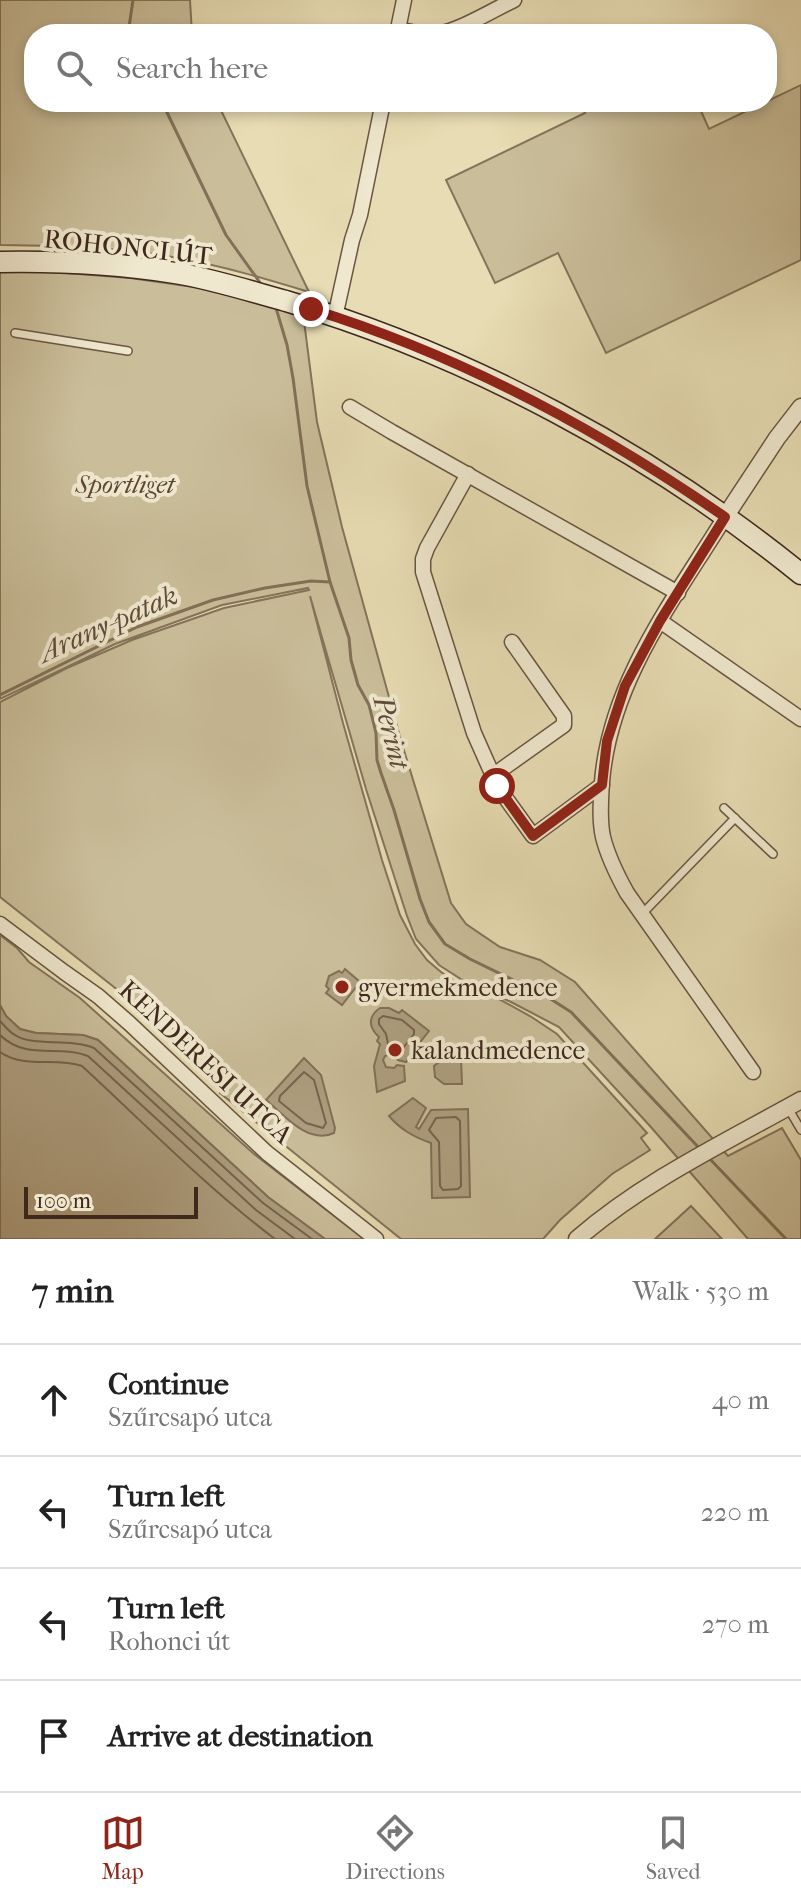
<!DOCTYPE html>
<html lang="en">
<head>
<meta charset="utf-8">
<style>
	:root { --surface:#fff; --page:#f6f6f6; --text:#222; --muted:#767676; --line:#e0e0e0; --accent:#8f2418 }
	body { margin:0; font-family:"IM FELL French Canon",serif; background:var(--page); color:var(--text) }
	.scale { position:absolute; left:24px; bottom:20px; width:174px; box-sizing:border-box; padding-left:8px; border:4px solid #3f291d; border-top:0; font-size:22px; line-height:28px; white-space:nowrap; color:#3f291d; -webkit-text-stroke:6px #efe8ce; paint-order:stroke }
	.stop { position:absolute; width:24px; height:24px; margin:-18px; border:6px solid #8f2418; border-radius:50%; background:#fff }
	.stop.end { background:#8f2418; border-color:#fff; box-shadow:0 2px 8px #0008 }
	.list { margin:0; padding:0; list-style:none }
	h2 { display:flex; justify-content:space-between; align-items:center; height:104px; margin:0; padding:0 32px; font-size:34px }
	h2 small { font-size:26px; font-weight:400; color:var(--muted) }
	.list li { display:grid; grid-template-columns:52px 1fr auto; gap:24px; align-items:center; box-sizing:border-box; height:112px; padding:0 32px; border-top:2px solid var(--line) }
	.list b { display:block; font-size:30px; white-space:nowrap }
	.list p { margin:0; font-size:26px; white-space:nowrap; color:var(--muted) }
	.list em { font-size:26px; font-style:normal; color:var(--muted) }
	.icon { flex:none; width:44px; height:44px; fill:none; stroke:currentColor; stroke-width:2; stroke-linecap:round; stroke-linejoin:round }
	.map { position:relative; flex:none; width:801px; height:1239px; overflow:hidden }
	.search { position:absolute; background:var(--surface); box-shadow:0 4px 12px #0003; left:24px; right:24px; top:24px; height:88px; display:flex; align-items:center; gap:20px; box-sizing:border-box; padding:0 28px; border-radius:32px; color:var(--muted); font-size:30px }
	.sheet { height:552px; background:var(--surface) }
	nav { display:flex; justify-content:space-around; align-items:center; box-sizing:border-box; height:112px; border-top:2px solid var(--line); background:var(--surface); font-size:22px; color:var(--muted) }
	nav a { display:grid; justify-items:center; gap:4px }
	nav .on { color:var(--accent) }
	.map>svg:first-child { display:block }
	.green { fill:#cabe9a; stroke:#84745c; stroke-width:2 }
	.water { fill:#ae9f80; stroke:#827058; stroke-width:2 }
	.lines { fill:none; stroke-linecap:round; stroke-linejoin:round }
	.shore { stroke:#76644e; stroke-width:2 }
	.stream { stroke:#827058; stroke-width:3 }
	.service-casing { stroke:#695642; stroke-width:10 }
	.minor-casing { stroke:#695642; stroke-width:17 }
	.tertiary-casing { stroke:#695642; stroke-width:19 }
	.secondary-casing { stroke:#3f291d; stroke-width:23 }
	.service { stroke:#efe8ce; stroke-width:7 }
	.minor { stroke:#efe8ce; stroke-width:14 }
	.tertiary { stroke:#efe8ce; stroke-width:16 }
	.secondary { stroke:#efe8ce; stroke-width:20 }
	.route { stroke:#8f2418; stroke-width:10 }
	.poi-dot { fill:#8f2418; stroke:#efe8ce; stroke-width:3 }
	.labels { text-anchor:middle; stroke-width:8; stroke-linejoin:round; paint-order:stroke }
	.street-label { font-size:26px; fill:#3f291d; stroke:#efe8ce }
	.park-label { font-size:26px; font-style:italic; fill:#5b4736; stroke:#efe8ce }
	.poi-label { font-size:26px; fill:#3f291d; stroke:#efe8ce; text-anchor:start }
	.water-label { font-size:28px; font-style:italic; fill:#604c3b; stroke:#efe8ce }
</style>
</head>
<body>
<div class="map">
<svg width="801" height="1239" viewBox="0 0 801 1239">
	<rect width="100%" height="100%" fill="#e7dcb3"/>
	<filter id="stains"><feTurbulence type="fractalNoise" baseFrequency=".0025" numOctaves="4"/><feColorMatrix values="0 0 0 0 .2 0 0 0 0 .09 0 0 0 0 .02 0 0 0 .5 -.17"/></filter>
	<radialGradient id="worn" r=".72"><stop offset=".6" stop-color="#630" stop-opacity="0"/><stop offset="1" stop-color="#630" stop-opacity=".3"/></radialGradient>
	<g class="green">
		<path d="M0 0H190L192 34H34V102H217L309 292C266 279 223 266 178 258 120 247 59 246 0 245Z"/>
		<path d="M801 85V260L606 353 558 253 495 283 446 180 585 113 580 102H697L709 129Z"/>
		<path d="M0 268 130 278 222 291 303 313 317 422 342 527 402 744 451 903 466 924 500 947 540 960 575 982 728 1156 782 1128 801 1160V1239H748L650 1126 559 1027 511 1002 464 981 439 965 416 939 407 916 366 789 310 596 343 723 382 860 400 915 415 944 427 960 441 972 462 986 499 999 530 1016 557 1034 647 1133 641 1138 650 1150 612 1174 560 1220 543 1239H401L220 1093 231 1078 165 1022 162 1025 0 897V702L67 668 132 640 224 608 309 590 308 588 222 605 115 644 0 699Z"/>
		<path d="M0 935 17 948 29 962 80 998 254 1154 364 1239H325L268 1197 98 1040 83 1035 36 1033 20 1029 6 1016 0 1005Z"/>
		<path d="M691 1206 722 1239H655Z"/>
	</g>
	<g class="water">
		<path d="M345 969 360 982 342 1005 326 993 329 989 326 986 329 976 339 971 342 973Z"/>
		<path d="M0 1005 6 1016 20 1029 36 1033 83 1035 98 1040 268 1197 325 1239H0Z"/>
		<path d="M380 1008H389L399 1013 402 1010 429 1031 421 1041 417 1042 412 1048V1054L406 1062 398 1060 393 1054 385 1056 383 1060 386 1067 394 1068 397 1065 404 1066 405 1081 377 1092 374 1066 380 1044 377 1041 379 1037C369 1028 367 1017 380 1008Z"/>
		<path d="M304 1058 321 1075 335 1128 334 1133C308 1145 284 1115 266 1100Z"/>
		<path d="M443 1059H461L462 1084H444L435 1077 434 1066Z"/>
		<path d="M413 1098 426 1108 416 1127 419 1129 431 1110 468 1109 470 1197 432 1198 431 1143C414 1137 401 1130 389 1116Z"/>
	</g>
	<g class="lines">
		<g class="shore">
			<path d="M383 1016 402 1020 414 1030V1034L403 1048 388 1044 386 1034 379 1024V1019Z"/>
			<path d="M0 1021C4 1025 9 1032 15 1035 33 1047 69 1038 94 1048L263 1203 312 1239"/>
			<path d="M0 1035C27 1061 58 1044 88 1056L256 1210 295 1239"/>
			<path d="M0 1052C25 1069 55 1057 82 1066 145 1124 206 1187 275 1239"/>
			<path d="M304 1072 314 1080 326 1123 323 1128 306 1123 279 1101 280 1096Z"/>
			<path d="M456 1117 460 1121 461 1186 458 1189 443 1190 440 1186 439 1142 429 1130 436 1118Z"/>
		</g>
		<g class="stream">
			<path d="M128 34 133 0"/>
			<path d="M162 102 226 235 261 284"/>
			<path d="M276 308 287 345 293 378 307 486 330 582 349 638 351 660 358 685 369 705 376 733 377 760 381 773 394 810 420 899 429 922 445 944 470 959 546 996 571 1012 701 1150"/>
			<path d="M0 695 137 627 213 600 265 588 311 581 330 582"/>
			<path d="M709 1158 786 1239"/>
		</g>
		<defs>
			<g id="service">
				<path d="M15 333 128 351"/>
				<path d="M724 808 773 854"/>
				<path d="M642 914 735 818"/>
				<path d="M788 1108 801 1130"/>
			</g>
			<g id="minor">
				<path d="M398 29C411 32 424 36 437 34 459 31 493 10 514 0"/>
				<path d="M397 34 404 0"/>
				<path d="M335 317 352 240 360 215 383 102"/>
				<path d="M350 407 392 432 678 593"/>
				<path d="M468 474 427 548 423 559V572L474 733 494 778"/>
				<path d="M725 517C674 600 610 681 602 782 601 799 599 819 603 837 608 857 617 875 627 893L753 1072"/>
				<path d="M660 621 801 719"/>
				<path d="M512 642 564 716V725L498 772 494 778 497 786 533 836 602 785"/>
				<path d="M0 924 64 972 98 996 129 1023 267 1153 376 1239"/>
			</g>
			<g id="tertiary">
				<path d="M725 517 777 438 801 407"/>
				<path d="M577 1239C644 1181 724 1143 801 1100"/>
			</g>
			<path id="secondary" d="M0 262C58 261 117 264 175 273 213 279 249 291 286 301 469 355 653 454 801 574"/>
		</defs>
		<use href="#service" class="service-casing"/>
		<use href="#minor" class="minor-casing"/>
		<use href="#tertiary" class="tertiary-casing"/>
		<use href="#secondary" class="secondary-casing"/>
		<use href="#service" class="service"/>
		<use href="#minor" class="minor"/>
		<use href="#tertiary" class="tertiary"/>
		<use href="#secondary" class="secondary"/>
	</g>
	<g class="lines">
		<path class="route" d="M311 309C459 355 598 429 725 517L660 621 625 686 607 741 602 785 533 836 497 786"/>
	</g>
	<g class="poi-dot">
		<circle cx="342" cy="987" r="8"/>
		<circle cx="395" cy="1050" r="8"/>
	</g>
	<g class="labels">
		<g class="street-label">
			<text transform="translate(128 247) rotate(6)" y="9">ROHONCI ÚT</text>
			<text transform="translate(206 1062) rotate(43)" y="9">KENDERESI UTCA</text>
		</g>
		<g class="park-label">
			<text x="125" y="493">Sportliget</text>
		</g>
		<g class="poi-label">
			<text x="358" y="996">gyermekmedence</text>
			<text x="411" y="1059">kalandmedence</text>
		</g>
		<g class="water-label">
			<text transform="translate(108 623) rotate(-24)" y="10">Arany-patak</text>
			<text transform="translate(392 732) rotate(76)" y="10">Perint</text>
		</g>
	</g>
	<rect width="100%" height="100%" filter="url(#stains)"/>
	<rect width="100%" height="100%" fill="url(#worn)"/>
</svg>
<div class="scale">100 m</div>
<div class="stop" style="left:497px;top:786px"></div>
<div class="stop end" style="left:311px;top:309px"></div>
<div class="search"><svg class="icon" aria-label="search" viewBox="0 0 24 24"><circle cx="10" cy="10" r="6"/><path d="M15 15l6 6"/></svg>Search here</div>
</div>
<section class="sheet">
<h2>7 min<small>Walk · 530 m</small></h2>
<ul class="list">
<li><svg class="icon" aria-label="ahead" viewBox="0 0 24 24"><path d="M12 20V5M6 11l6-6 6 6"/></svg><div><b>Continue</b><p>Szűrcsapó utca</p></div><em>40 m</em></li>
<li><svg class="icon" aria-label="left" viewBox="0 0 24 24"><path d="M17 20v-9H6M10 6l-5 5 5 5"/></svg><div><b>Turn left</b><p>Szűrcsapó utca</p></div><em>220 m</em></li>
<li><svg class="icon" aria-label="left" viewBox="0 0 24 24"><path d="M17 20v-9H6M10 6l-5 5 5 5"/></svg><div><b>Turn left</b><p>Rohonci út</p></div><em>270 m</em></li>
<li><svg class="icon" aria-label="arrive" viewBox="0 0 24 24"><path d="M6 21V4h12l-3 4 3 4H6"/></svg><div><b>Arrive at destination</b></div></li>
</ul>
</section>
<nav>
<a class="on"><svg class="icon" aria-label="map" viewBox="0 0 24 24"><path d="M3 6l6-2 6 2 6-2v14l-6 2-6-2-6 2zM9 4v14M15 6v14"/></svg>Map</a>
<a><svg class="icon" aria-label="directions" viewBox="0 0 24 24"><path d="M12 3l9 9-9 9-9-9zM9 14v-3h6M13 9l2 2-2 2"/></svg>Directions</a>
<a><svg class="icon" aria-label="saved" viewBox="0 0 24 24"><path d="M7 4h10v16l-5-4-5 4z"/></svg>Saved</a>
</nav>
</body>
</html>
